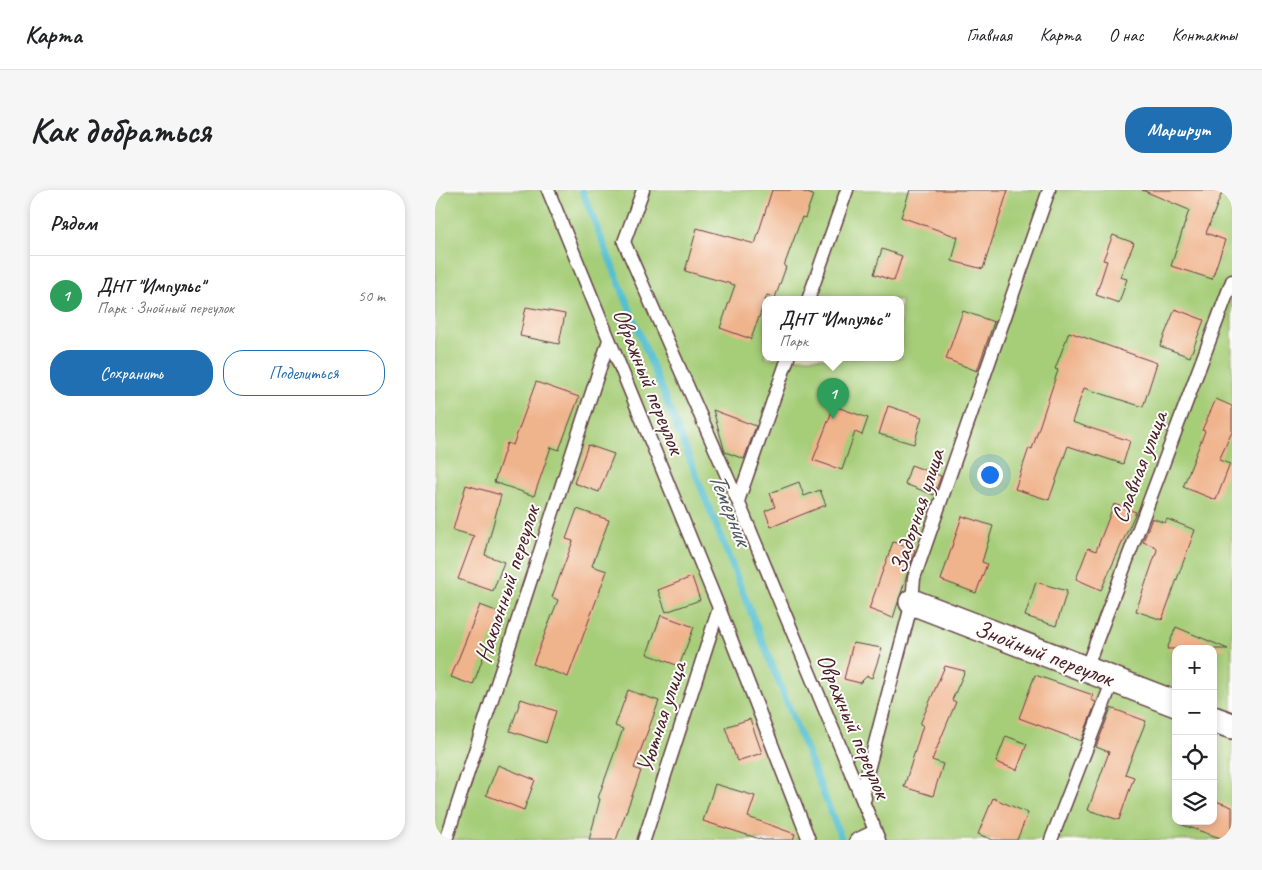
<!DOCTYPE html>
<html lang="ru">
<head>
<meta charset="utf-8">
<style>
	:root { --surface:#fff; --page:#f6f6f6; --text:#202124; --muted:#757577; --line:#e0e0e0; --accent:#1f6fb2 }
	body { margin:0; font-family:Caveat,sans-serif; background:var(--page); color:var(--text) }
	.controls { position:absolute; right:15px; bottom:15px; display:grid; overflow:hidden; border-radius:10px; box-shadow:0 2px 8px #0003 }
	.controls button { width:45px; height:45px; display:grid; place-items:center; padding:0; border:0; border-bottom:1px solid var(--line); background:var(--surface); color:var(--text); font:25px sans-serif }
	.you { position:absolute; left:554px; top:284px; width:18px; height:18px; margin:-12px; border:4px solid #fff; border-radius:50%; background:#1a73e8; box-shadow:0 0 0 8px #1a73e833 }
	.badge { display:grid; place-items:center; width:32px; height:32px; border-radius:50%; background:var(--accent); color:#fff; font-size:16px; font-weight:700 }
	.pin { position:absolute; translate:-50% -41px; filter:drop-shadow(0 1px 2px #0008) }
	.pin::after { content:''; position:absolute; top:26px; width:18px; height:15px; background:inherit; clip-path:polygon(0 0,100% 0,50% 100%) }
	.popup { position:absolute; left:327px; top:106px; width:142px; height:65px; box-sizing:border-box; display:grid; place-content:center; border-radius:10px; background:var(--surface); filter:drop-shadow(0 1px 4px #0005); font-size:16px; white-space:nowrap; color:var(--muted) }
	.popup b { font-size:19px; color:var(--text) }
	.popup::after { content:''; position:absolute; left:50%; top:100%; margin-left:-10px; border:10px solid transparent; border-top-color:var(--surface) }
	.list { margin:0; padding:0; list-style:none }
	h2 { display:flex; justify-content:space-between; align-items:center; height:65px; margin:0; padding:0 20px; font-size:21px }
	h2 small { font-size:16px; font-weight:400; color:var(--muted) }
	.list li { display:grid; grid-template-columns:32px 1fr auto; gap:15px; align-items:center; box-sizing:border-box; height:80px; padding:0 20px; border-top:1px solid var(--line) }
	.list b { display:block; font-size:19px; white-space:nowrap }
	.list p { margin:0; font-size:16px; white-space:nowrap; color:var(--muted) }
	.list em { font-size:16px; font-style:normal; color:var(--muted) }
	.actions { display:flex; gap:10px; padding:15px 20px }
	.actions a { flex:1; padding:11px 0; border:1px solid var(--accent); border-radius:20px; text-align:center; font-size:18px; color:var(--accent) }
	.actions .main { background:var(--accent); color:#fff }
	.icon { flex:none; width:28px; height:28px; fill:none; stroke:currentColor; stroke-width:2; stroke-linecap:round; stroke-linejoin:round }
	.map { position:relative; flex:none; width:797px; height:650px; overflow:hidden; border-radius:20px }
	header { display:flex; align-items:center; gap:30px; box-sizing:border-box; height:70px; padding:0 25px; background:var(--surface); border-bottom:1px solid var(--line) }
	header strong { font-size:24px }
	nav { display:flex; gap:28px; margin-inline-start:auto; font-size:18px }
	.intro { display:flex; align-items:center; justify-content:space-between; box-sizing:border-box; height:120px; padding:0 30px }
	h1 { margin:0; font-size:35px }
	.button { padding:12px 22px; border-radius:20px; background:var(--accent); color:#fff; font-size:18px; font-weight:700 }
	main { display:flex; gap:30px; padding:0 30px }
	aside { flex:1; background:var(--surface); border-radius:20px; box-shadow:0 2px 8px #0003 }
	.map>svg:first-child { display:block }
	.green { fill:#a6cd78; stroke:#787652; fill-rule:evenodd }
	.lines { fill:none; stroke-linecap:round; stroke-linejoin:round }
	.stream { stroke:#55c0d0; stroke-width:7 }
	.building { fill:#f0b48d }
	.lane-casing { stroke:#633d43; stroke-width:15 }
	.street-casing { stroke:#633d43; stroke-width:28 }
	.lane { stroke:#fff; stroke-width:12 }
	.street { stroke:#fff; stroke-width:25 }
	.labels { text-anchor:middle; stroke-width:4; stroke-linejoin:round; paint-order:stroke }
	.street-label { font-size:24px; fill:#4a1f2b; stroke:#fdfcf7 }
	.water-label { font-size:25px; font-style:italic; fill:#4e5765; stroke:#fdfcf7 }
</style>
</head>
<body>
<header>
<strong>Карта</strong>
<nav><a>Главная</a><a>Карта</a><a>О нас</a><a>Контакты</a></nav>
</header>
<div class="intro"><h1>Как добраться</h1><a class="button">Маршрут</a></div>
<main>
<aside>
<h2>Рядом<small></small></h2>
<ul class="list">
<li><span class="badge" style="background:#2e9e5b">1</span><div><b>ДНТ &quot;Импульс&quot;</b><p>Парк · Знойный переулок</p></div><em>50 m</em></li>
</ul>
<div class="actions"><a class="main">Сохранить</a><a>Поделиться</a></div>
</aside>
<div class="map">
<svg width="797" height="650" viewBox="0 0 797 650">
	<rect width="100%" height="100%" fill="#fdfcf7"/>
	<filter id="ink" filterUnits="userSpaceOnUse"><feTurbulence type="fractalNoise" baseFrequency=".02" numOctaves="2"/><feDisplacementMap in="SourceGraphic" scale="10" xChannelSelector="R" yChannelSelector="G"/><feConvolveMatrix kernelMatrix="1 2 1 2 8 2 1 2 1" color-interpolation-filters="sRGB"/></filter>
	<filter id="wash" filterUnits="userSpaceOnUse"><feTurbulence type="fractalNoise" baseFrequency=".0096" numOctaves="4" result="noise"/><feDisplacementMap in="SourceGraphic" scale="20" xChannelSelector="R" yChannelSelector="G"/><feGaussianBlur stdDeviation="1.12" result="paint"/><feColorMatrix in="noise" values="0 0 0 0 0 0 0 0 0 0 0 0 0 0 0 0 0 1.4 0 .05"/><feComposite in="paint" operator="in"/></filter>
	<g filter="url(#wash)">
		<rect width="100%" height="100%" fill="#efe7cd"/>
		<path class="green" d="M0 0H797V650H0ZM330 110H466V168H330ZM741 459H778V631H741Z"/>
		<g class="lines">
			<path class="stream" d="M147 0 407 650"/>
		</g>
		<g id="blocks">
			<g class="building">
				<path d="M337 0H363L378 5 370 28 367 27 349 76 351 77 340 108 332 105 316 149 285 138 300 95 250 81 262 38 320 54Z"/>
				<path d="M475 0H573L548 79 517 71 523 47 466 27Z"/>
				<path d="M707 0H788L771 43 790 50 777 89 736 76 754 20Z"/>
				<path d="M678 45 699 53 685 87 692 89 684 113 661 105 672 71 668 70Z"/>
				<path d="M447 59 467 66 459 91 439 84Z"/>
				<path d="M91 117 130 124 124 154 85 146Z"/>
				<path d="M740 119 769 130 755 167 725 156Z"/>
				<path d="M528 121 559 132 542 181 511 169Z"/>
				<path d="M634 142 722 173 708 217 649 198 637 232 695 251 688 274 633 256 614 310 580 299 594 258 597 259 623 180 620 179Z"/>
				<path d="M101 192 144 207 124 260 116 257 99 306 59 292 72 253 78 255Z"/>
				<path d="M781 209 797 216V242L784 270 795 274 781 310 748 297 770 241 767 240Z"/>
				<path d="M399 216 433 228 427 245 420 242 407 280 378 270Z"/>
				<path d="M453 216 487 227 479 254 444 244Z"/>
				<path d="M278 220 321 236 309 269 290 262Z"/>
				<path d="M153 255 179 264 164 302 139 293Z"/>
				<path d="M476 275 506 286 499 305 470 294Z"/>
				<path d="M364 292 369 306 385 300 391 315 336 337 330 321 340 317 335 303Z"/>
				<path d="M31 295 66 305 50 365 69 372 58 401 23 389 39 346 18 340Z"/>
				<path d="M679 314 701 322 666 400 641 389 653 358 661 361Z"/>
				<path d="M142 319 174 330 157 376 172 381 133 487 98 474 123 410 117 407 138 351 131 349Z"/>
				<path d="M527 326 558 336 547 372 552 374 541 403 506 390Z"/>
				<path d="M717 328 730 333 732 329 760 340 727 430 701 421 722 360 721 357 708 352Z"/>
				<path d="M458 352 480 360 458 428 434 419Z"/>
				<path d="M257 387 265 410 231 422 223 400Z"/>
				<path d="M601 392 632 401 621 436 590 426Z"/>
				<path d="M45 415 69 424 62 445 57 443 38 495 16 487Z"/>
				<path d="M226 425 259 437 244 476 212 464Z"/>
				<path d="M741 437 793 459H732Z"/>
				<path d="M418 453 447 458 437 488 432 486 425 493 409 489Z"/>
				<path d="M510 476 530 481 517 510 521 512 497 570 508 574 498 606 469 597 488 535 485 534Z"/>
				<path d="M600 485 658 505 656 510 661 512 646 551 584 528Z"/>
				<path d="M193 500 224 511 199 578 206 581 181 650H154L165 609 163 608 188 539 180 536Z"/>
				<path d="M86 509 121 521 111 553 75 541Z"/>
				<path d="M676 518 711 531 690 584 699 587 684 630 653 620 674 562 661 557Z"/>
				<path d="M315 529 327 563 302 571 290 537Z"/>
				<path d="M571 546 592 554 582 580 561 572Z"/>
				<path d="M63 575 100 590 89 620 51 605Z"/>
				<path d="M280 594 320 606 313 627 360 644 358 650H328L268 631Z"/>
				<path d="M558 608 593 623 582 650H558L543 644Z"/>
				<path d="M778 610 797 617V650H791L745 634 746 631H778Z"/>
			</g>
		</g>
	</g>
	<g filter="url(#ink)">
		<use href="#blocks" fill-opacity="0" stroke="#633d43" stroke-width="1"/>
		<g class="lines">
			<defs>
				<g id="lane">
					<path d="M113 0 284 418 374 650"/>
					<path d="M208 0 189 52 303 311 444 650"/>
					<path d="M373 110 412 0"/>
					<path d="M303 311 353 168"/>
					<path d="M651 479 797 91"/>
					<path d="M430 608 428 599 477 412 479 388 614 0"/>
					<path d="M11 650 174 150"/>
					<path d="M209 650 284 418"/>
					<path d="M421 650 440 641 438 634"/>
					<path d="M616 650 678 490"/>
				</g>
				<g id="street">
					<path d="M477 412 741 514"/>
					<path d="M778 529 797 536"/>
				</g>
			</defs>
			<use href="#lane" class="lane-casing"/>
			<use href="#street" class="street-casing"/>
			<use href="#lane" class="lane"/>
			<use href="#street" class="street"/>
		</g>
	</g>
	<g class="labels">
		<g class="street-label">
			<text transform="translate(214 191) rotate(68)" y="8">Овражный переулок</text>
			<text transform="translate(704 277) rotate(-69)" y="8">Славная улица</text>
			<text transform="translate(482 321) rotate(-72)" y="8">Задорная улица</text>
			<text transform="translate(72 394) rotate(-72)" y="8">Наклонный переулок</text>
			<text transform="translate(609 463) rotate(21)" y="8">Знойный переулок</text>
			<text transform="translate(226 527) rotate(-72)" y="8">Уютная улица</text>
			<text transform="translate(419 536) rotate(67)" y="8">Овражный переулок</text>
		</g>
		<g class="water-label">
			<text transform="translate(296 318) rotate(68)" y="9">Темерник</text>
		</g>
	</g>
</svg>
<div class="controls">
<button>+</button>
<button>−</button>
<button><svg class="icon" aria-label="locate" viewBox="0 0 24 24"><circle cx="12" cy="12" r="6"/><path d="M12 2v4M12 18v4M2 12h4M18 12h4"/></svg></button>
<button><svg class="icon" aria-label="layers" viewBox="0 0 24 24"><path d="M12 4l9 5-9 5-9-5zM3 14l9 5 9-5"/></svg></button>
</div>
<div class="you"></div>
<div class="pin badge" style="left:398px;top:229px;background:#2e9e5b">1</div>
<div class="popup"><b>ДНТ &quot;Импульс&quot;</b>Парк</div>
</div>
</main>
</body>
</html>
